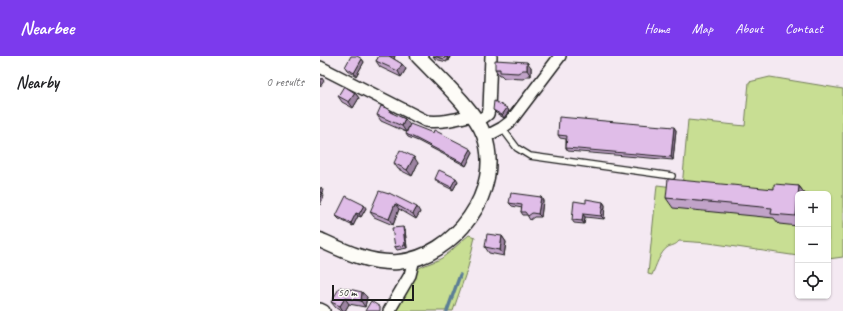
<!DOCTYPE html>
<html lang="en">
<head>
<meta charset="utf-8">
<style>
	:root { --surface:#fff; --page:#f6f6f6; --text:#202124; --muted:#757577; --line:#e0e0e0; --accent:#7c3aed }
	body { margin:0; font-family:Caveat,sans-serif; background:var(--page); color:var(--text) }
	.controls { position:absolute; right:12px; bottom:12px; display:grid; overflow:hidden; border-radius:6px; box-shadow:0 1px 3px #0004 }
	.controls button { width:36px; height:36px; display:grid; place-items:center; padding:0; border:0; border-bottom:1px solid var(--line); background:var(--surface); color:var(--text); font:20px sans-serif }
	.scale { position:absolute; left:12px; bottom:10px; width:82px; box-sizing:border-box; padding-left:4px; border:2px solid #1c1c1c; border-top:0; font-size:11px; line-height:14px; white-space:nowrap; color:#1c1c1c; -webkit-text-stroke:3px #fdfcf7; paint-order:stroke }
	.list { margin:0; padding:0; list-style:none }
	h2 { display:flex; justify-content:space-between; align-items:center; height:52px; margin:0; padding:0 16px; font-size:17px }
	h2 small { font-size:13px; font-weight:400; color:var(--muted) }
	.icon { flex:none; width:22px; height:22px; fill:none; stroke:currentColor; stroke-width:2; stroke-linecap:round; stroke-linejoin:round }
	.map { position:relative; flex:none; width:523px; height:255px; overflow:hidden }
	header { display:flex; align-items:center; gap:24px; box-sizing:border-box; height:56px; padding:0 20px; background:var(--accent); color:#fff }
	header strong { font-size:19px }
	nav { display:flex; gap:22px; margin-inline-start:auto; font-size:14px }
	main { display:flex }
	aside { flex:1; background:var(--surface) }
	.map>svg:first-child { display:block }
	.green { fill:#c8de93; stroke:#727d58 }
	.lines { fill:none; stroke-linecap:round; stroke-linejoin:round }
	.stream { stroke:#5c7e95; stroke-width:3.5 }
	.service-casing { stroke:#1c1c1c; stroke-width:8 }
	.minor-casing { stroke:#1c1c1c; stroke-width:14 }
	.tertiary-casing { stroke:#1c1c1c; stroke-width:17 }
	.service { stroke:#fdfcf7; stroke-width:5.5 }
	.minor { stroke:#fdfcf7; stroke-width:11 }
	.tertiary { stroke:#fdfcf7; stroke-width:14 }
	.wall { fill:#c1a3c8; stroke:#1c1c1c }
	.shaded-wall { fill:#9d84a2; stroke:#1c1c1c }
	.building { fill:#e0bde8; stroke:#1c1c1c }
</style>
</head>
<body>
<header>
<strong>Nearbee</strong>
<nav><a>Home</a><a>Map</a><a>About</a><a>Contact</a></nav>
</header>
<main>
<aside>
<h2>Nearby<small>0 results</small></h2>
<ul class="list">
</ul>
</aside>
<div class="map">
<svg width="523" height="255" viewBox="0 0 523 255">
	<rect width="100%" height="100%" fill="#f4e9f2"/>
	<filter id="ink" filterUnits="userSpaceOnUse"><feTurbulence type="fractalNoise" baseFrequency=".025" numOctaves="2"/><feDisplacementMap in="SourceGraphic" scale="8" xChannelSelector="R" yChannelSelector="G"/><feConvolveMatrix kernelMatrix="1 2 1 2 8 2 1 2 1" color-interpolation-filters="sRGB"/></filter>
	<g filter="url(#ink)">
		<g class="green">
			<path d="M450 21 523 33V201L508 203V138H478V200L389 187 359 185C356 189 353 189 348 191 340 196 336 210 332 219L328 218 337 129 362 132 368 64 425 70 429 26Z"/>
			<path d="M149 179 155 181 148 211 133 255H74L94 216C101 209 113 207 122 202 132 195 140 186 149 179Z"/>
		</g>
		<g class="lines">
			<path class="stream" d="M127 255 140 219"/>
			<defs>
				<path id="service" d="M182 72 197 92 210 100 352 120"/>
				<g id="minor">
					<path d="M0 11 106 65C122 67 136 63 152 59"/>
					<path d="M157 66 168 58 169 54 171 0"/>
					<path d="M165 81 182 72 190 66 240 0"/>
					<path d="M0 253 4 255"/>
					<path d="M69 255 90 219 94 203"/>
				</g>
				<path id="tertiary" d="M0 184C24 195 50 208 78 206 135 201 184 134 164 79 155 54 117 20 98 0"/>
			</defs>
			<use href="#service" class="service-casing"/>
			<use href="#minor" class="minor-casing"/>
			<use href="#tertiary" class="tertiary-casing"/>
			<use href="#service" class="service"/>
			<use href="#minor" class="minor"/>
			<use href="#tertiary" class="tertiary"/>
		</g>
		<g class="wall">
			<path d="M59 0H75L74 3 82 8 86 13 81 21 60 11 56 5Z"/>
			<path d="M113 0H130L129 5 127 4V6L115 3Z"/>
			<path d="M42 3 44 6 36 20 27 14 25 11Z"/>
			<path d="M211 11V20H207L203 23 184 22 181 19H179L175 13Z"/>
			<path d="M35 37 39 42 33 52 22 46 18 40Z"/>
			<path d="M187 52 189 55 184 62 176 57 173 54Z"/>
			<path d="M71 54 73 58 85 63 86 76 61 65 57 59Z"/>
			<path d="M356 74 353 104 248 95 246 92V83L240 82 238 79Z"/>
			<path d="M86 78 153 96 146 110 98 85 88 81Z"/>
			<path d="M74 107H98L92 120 78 113Z"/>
			<path d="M115 123 138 125 133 134 117 126Z"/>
			<path d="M479 130 485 138H478V170L459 168 454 162 353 152 346 142 454 133Z"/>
			<path d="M69 138 100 156 96 163 79 153 73 169 54 161 50 156Z"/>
			<path d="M221 141 223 145 221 161H214L210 164 207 159H203L201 156 202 152 192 150 189 147Z"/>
			<path d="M283 146 285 149 284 163 265 161 264 168 254 167 252 164Z"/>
			<path d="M46 152 41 161 38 160 33 170 19 163 16 160Z"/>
			<path d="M83 171 85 174 87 192 77 194 75 191Z"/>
			<path d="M182 180 186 186 184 200 169 197 165 191Z"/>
			<path d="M42 236 47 241 45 251 29 248 25 255H21L16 252 11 246Z"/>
		</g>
		<g class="shaded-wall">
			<path d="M69 0H75L73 5Z"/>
			<path d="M128 0H130L129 5 127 2Z"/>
			<path d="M42 3 44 6 36 20 34 17Z"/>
			<path d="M207 6 211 11V20L207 14Z"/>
			<path d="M82 8 86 13 81 21 78 15Z"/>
			<path d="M2 22 4 25 0 31V25Z"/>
			<path d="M35 37 39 42 33 52 29 46Z"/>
			<path d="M187 52 189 55 184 62 182 59Z"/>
			<path d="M85 63 90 69 86 76 82 70Z"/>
			<path d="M354 71 356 74 353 104 351 101Z"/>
			<path d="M151 93 153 96 146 110 143 107Z"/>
			<path d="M94 101 98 107 92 120 87 114Z"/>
			<path d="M136 122 138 125 133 134 131 131Z"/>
			<path d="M479 130 485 138H478Z"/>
			<path d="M1 131 3 134 1 139 0 137V134Z"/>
			<path d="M2 137 4 140 0 149V141Z"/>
			<path d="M478 139V163L476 160Z"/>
			<path d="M221 141 223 145 221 161 218 158Z"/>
			<path d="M283 146 285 149 284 163 281 160Z"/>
			<path d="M75 148 79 153 73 169 69 163Z"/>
			<path d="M44 149 46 152 41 161 39 158Z"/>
			<path d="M97 151 100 156 96 163 93 158Z"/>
			<path d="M36 157 38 160 33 170 31 167Z"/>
			<path d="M263 158 265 161 264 168 262 165Z"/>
			<path d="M83 171 85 174 87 192 85 189Z"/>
			<path d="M182 180 186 186 184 200 180 194Z"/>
			<path d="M42 236 47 241 45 251 41 245Z"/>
			<path d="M25 242 29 248 25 255H23L20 250Z"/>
		</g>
		<g class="building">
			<path d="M31 0H37L42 3 34 17 25 11Z"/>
			<path d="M59 0H69L82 8 78 15 56 5Z"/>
			<path d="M113 0H128L127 2 125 1 124 3Z"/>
			<path d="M175 4 207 6V14H203L198 17 180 16V13H175Z"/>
			<path d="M24 30 35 37 29 46 18 40Z"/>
			<path d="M174 45 187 52 182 59 173 54Z"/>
			<path d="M61 50 71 54 70 56 85 63 82 70 57 59Z"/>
			<path d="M239 61 354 71 351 101 246 92 247 80 238 79Z"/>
			<path d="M90 68 113 77 114 74 151 93 143 107 95 82 86 78Z"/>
			<path d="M80 94 94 101 87 114 74 107Z"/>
			<path d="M119 114 136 122 131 131 115 123Z"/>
			<path d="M348 123 454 133V128L479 130 476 160 451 158 452 152 346 142Z"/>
			<path d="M59 135 69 138V137L97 151 93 158 75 148 69 163 50 156Z"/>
			<path d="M0 136 2 137 0 141Z"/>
			<path d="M191 137 221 141 218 158 212 157 208 160 205 156H201L202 149 189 147Z"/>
			<path d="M26 140 44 149 39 158 36 157 31 167 16 160Z"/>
			<path d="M266 143 283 146 281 160 263 158 262 165 252 164 254 145 266 147Z"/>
			<path d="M83 171 85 189 75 191 72 172Z"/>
			<path d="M167 178 182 180 180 194 165 191Z"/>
			<path d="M20 231 42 236 41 245 25 242 20 250 11 246Z"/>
			<path d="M51 245 60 251V255H45Z"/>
		</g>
	</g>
</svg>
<div class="controls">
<button>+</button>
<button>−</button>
<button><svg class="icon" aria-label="locate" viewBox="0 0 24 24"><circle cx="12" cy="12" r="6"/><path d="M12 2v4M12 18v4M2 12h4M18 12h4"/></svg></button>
</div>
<div class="scale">50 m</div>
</div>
</main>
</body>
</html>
